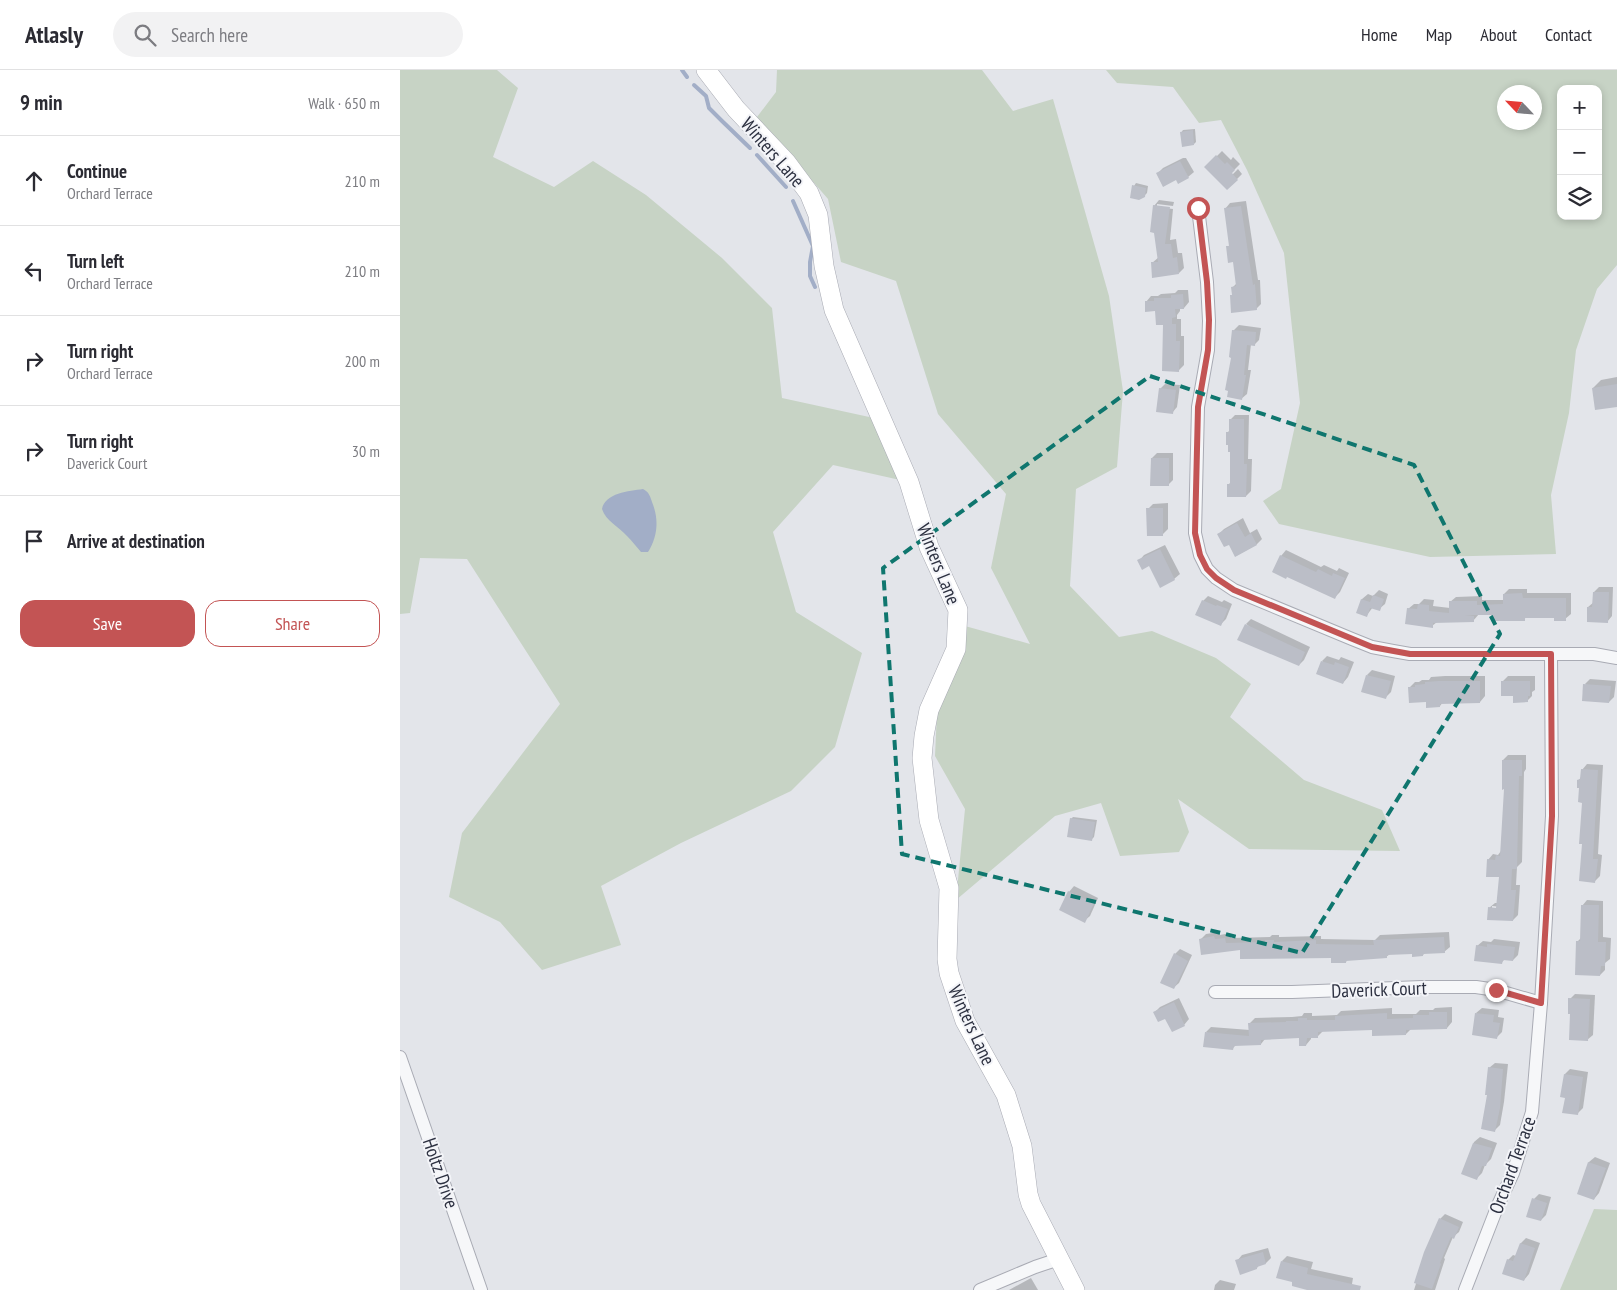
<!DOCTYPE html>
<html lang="en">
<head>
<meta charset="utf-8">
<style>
	:root { --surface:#fff; --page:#f2f2f3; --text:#2b2b33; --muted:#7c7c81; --line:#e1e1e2; --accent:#c35454 }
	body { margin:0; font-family:"PT Sans Narrow",sans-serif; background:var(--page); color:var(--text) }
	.controls { position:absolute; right:15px; top:15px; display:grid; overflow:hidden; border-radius:10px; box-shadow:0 2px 8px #0003 }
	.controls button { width:45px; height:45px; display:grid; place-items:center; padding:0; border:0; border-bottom:1px solid var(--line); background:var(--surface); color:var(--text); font:25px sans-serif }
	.compass { position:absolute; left:1097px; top:15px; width:45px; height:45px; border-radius:50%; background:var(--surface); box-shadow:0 2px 8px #0003; rotate:296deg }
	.stop { position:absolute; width:15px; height:15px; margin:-11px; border:4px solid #c35454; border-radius:50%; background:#fff }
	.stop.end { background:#c35454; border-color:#fff; box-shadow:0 1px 5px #0008 }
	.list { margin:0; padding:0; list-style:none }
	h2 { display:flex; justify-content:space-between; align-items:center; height:65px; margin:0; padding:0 20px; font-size:21px }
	h2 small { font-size:16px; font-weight:400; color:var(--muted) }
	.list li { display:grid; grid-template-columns:32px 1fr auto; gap:15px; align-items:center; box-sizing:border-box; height:90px; padding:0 20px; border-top:1px solid var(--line) }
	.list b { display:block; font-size:19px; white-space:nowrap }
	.list p { margin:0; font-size:16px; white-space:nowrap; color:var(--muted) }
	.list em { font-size:16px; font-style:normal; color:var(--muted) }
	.actions { display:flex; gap:10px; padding:15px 20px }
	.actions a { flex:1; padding:11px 0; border:1px solid var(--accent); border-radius:15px; text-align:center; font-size:18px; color:var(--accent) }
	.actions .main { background:var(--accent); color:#fff }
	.icon { flex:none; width:28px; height:28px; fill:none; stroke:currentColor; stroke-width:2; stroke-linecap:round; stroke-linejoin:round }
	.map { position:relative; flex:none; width:1217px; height:1220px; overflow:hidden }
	header { display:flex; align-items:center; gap:30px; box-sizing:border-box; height:70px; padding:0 25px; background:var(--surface); border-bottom:1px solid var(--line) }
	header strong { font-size:24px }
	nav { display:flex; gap:28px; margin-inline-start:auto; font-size:18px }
	.search { width:350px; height:45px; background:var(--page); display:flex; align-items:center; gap:12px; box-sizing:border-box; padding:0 18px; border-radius:28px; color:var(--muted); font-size:19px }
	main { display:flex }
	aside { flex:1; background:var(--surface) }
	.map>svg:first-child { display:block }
	.green { fill:#c7d3c5; fill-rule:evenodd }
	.water { fill:#a2aec7 }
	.shadow { fill:#0003; fill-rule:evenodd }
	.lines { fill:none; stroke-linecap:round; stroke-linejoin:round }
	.stream { stroke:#a2aec7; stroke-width:4 }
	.building { fill:#bbbec7 }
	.street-casing { stroke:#a9abb4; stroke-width:14 }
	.secondary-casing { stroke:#a9abb4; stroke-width:20 }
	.street { stroke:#f6f7f9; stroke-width:12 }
	.secondary { stroke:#fff; stroke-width:19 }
	.route { stroke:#c35454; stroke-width:6 }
	.marked { fill:none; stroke:#0f766e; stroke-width:4; stroke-dasharray:10 6; stroke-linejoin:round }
	.labels { text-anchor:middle; stroke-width:4; stroke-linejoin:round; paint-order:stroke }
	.street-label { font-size:19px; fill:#2d3141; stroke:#f3f4f8 }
</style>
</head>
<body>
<header>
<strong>Atlasly</strong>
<div class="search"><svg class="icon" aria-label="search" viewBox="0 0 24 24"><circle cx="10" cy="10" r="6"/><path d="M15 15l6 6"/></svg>Search here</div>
<nav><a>Home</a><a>Map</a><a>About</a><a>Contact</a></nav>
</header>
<main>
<aside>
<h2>9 min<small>Walk · 650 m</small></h2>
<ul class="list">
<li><svg class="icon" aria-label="ahead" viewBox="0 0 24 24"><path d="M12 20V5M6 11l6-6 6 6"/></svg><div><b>Continue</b><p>Orchard Terrace</p></div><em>210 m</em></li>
<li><svg class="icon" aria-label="left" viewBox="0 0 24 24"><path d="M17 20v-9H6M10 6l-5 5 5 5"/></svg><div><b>Turn left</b><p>Orchard Terrace</p></div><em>210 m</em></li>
<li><svg class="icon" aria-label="right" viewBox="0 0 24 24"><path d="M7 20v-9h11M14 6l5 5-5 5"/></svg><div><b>Turn right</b><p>Orchard Terrace</p></div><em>200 m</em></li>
<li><svg class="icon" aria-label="right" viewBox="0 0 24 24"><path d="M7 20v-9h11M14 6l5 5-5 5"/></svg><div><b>Turn right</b><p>Daverick Court</p></div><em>30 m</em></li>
<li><svg class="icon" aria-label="arrive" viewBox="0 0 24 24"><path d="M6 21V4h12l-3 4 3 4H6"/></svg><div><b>Arrive at destination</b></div></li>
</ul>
<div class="actions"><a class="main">Save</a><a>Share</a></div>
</aside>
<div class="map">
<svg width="1217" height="1220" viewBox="0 0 1217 1220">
	<rect width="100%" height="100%" fill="#e3e5ea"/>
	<g class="green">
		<path d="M0 0H97L118 18 93 87 154 117 193 91 246 125 322 188 372 238 382 328 483 350 509 412 433 395 373 462 396 542 462 583 435 677 391 721 281 773 201 816 221 875 142 900 100 852 49 827 62 763 160 634 67 489 20 488 10 543 0 544Z"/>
		<path d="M377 0H582L613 41 653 29 709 226 723 321 717 397 676 419 670 516 719 567 752 561 816 588 851 614 830 647 904 710 982 740 1000 781 849 779 778 729 789 762 779 782 720 786 701 733 655 746 556 830 565 739 535 686 537 642 565 556 630 574 591 498 606 424 538 344 496 211 441 192 428 129 357 47 376 22Z"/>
		<path d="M706 0H1217V195L1197 219 1176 280 1169 343 1151 425 1156 484 1030 487 879 454 863 431 881 419 900 333 884 183 847 100 821 50 799 53 773 17 717 13ZM1161 19H1198V146H1161ZM1134 22V52H1104V22Z"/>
		<path d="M1194 1139 1217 1140V1220H1160Z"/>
	</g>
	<path class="water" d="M243 419C249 422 250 426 252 432 259 449 258 466 248 482H241C236 476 232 471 227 466 218 456 206 451 202 439 205 423 229 421 243 419Z"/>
	<g class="shadow">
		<path d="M795 59 796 72 794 74 781 63 783 60Z"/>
		<path d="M822 81 831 90 833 87 840 94 827 107 828 109 838 99 842 104 827 119 806 97Z"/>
		<path d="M783 88H786L794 102 788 107 777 108 757 104 763 98Z"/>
		<path d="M736 113 748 116 747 123 744 126 734 116Z"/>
		<path d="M759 130 774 132 773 136 757 134V137L773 139 770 170 776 169 778 183H782L784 198 779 203 752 193 759 187 754 136Z"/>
		<path d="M846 131 858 210H860L861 234 856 239 831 226 833 224V217L837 213 834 191 828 177 830 174 825 139 830 133Z"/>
		<path d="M778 220H788L789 232 784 238H780V241L777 245V249H781V266H784V295L779 300 764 254 757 240 746 232 751 226H758L761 224 775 223Z"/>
		<path d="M839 255 861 258 859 270 854 275 851 274 848 300H851L847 324 841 329 833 261Z"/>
		<path d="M1217 307V335L1193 318 1201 310Z"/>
		<path d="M765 314 780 315 777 337 772 343 760 319Z"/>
		<path d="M835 345H849L848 389H852L851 421 846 426 828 415 831 412V381L827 363 830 360V350Z"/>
		<path d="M757 383H773V410L768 415 752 388Z"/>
		<path d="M768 433V459L763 464 748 439 753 434Z"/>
		<path d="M843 448 850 463 857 459 862 469 857 474 836 486 829 473 819 464 824 459Z"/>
		<path d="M765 475 780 504 774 509 749 495 739 491 744 485Z"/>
		<path d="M886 480 921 497 924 495 937 501 939 498 949 503 940 522 934 528 881 486Z"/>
		<path d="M1199 517H1213L1212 546 1207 552 1188 537 1194 532V522Z"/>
		<path d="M1109 519H1127V523H1171V544L1165 549 1155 546 1127 547 1124 549 1092 544H1079L1073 551 1037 552 1032 556 1008 539 1014 534H1019L1024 529 1034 530 1033 536 1050 538V532L1056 527 1082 526V530H1104V524Z"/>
		<path d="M979 520 988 524 985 534 979 539 973 537 967 545 958 542 962 529 968 524 973 526Z"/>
		<path d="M808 526 822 532 824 530 832 534 826 549 820 555 803 531Z"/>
		<path d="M851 549 910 577 904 590 899 595 846 554Z"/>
		<path d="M927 586 939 590 941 587 954 592 948 607 943 613 922 591Z"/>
		<path d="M972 600 995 606 991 622 985 628 967 605Z"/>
		<path d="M1045 606H1085V626L1080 632H1043L1040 636 1027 630 1009 618 1015 612H1019L1022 610H1029L1031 607Z"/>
		<path d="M1108 606H1135V620L1132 622V626L1127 631 1114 625 1102 612Z"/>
		<path d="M1190 609 1216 611 1214 627 1209 632 1185 614Z"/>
		<path d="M1108 685H1126V699L1124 702 1122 792 1117 797 1116 815H1120L1118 845 1113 850 1089 838 1095 833H1098L1100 806 1088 790 1093 784 1098 785 1101 781 1105 718 1103 690ZM1092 836 1103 837 1092 839Z"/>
		<path d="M1187 694 1203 695 1198 784 1202 785 1200 806 1195 811 1183 773V731H1179V710L1181 707 1182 700Z"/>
		<path d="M673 747 697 750 694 767 692 769 671 749Z"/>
		<path d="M674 816 698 828 690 846 684 851 669 822Z"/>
		<path d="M1187 830 1203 831V867L1211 868 1210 889 1205 893V900L1200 905 1178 871 1182 867V836Z"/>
		<path d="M819 862 820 865 830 863 831 868 870 867 872 865H879V867L921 866V869L975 870 980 865 1049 862 1050 877 1044 882 1025 883 1023 885 1013 883 990 884 986 887 948 889 946 892 932 886 841 879 801 869 806 864Z"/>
		<path d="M1094 869 1120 872 1118 885 1113 890 1105 889 1102 892 1077 876 1083 871 1091 872Z"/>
		<path d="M780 879 792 885 779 913 773 918 775 884Z"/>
		<path d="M1175 924 1195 925 1193 965 1187 970 1170 929Z"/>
		<path d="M779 928 789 949 784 955 755 942 760 937Z"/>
		<path d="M1052 937V952L1047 958 1011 959 1006 964 974 959 924 960 918 966H911V969L906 975 900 967 865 969 861 974H837L833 978 806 962 811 957 850 960V953L855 948 892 947 902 946 904 943H912V946L937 945 941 941 992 938V944H1016L1020 940H1033L1035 938Z"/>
		<path d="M1082 938 1099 940 1098 947 1104 948 1102 962 1097 967 1076 943Z"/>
		<path d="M1095 993 1108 994 1104 1032 1100 1055 1095 1060 1089 1024V998Z"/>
		<path d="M1170 999 1188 1002 1183 1038 1177 1044 1166 1027 1165 1004Z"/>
		<path d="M1080 1067 1097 1073 1091 1089 1085 1095 1082 1103 1077 1108 1063 1103 1074 1072Z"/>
		<path d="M1195 1087 1210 1093 1199 1123 1194 1129 1178 1123 1189 1092Z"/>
		<path d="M1139 1124 1151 1127 1146 1145 1141 1150 1134 1129Z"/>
		<path d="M1045 1144 1063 1152 1059 1162 1053 1167 1044 1188 1045 1189 1035 1220H1014L1026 1182 1040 1149Z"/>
		<path d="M1126 1168 1140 1173 1129 1204 1124 1210 1108 1190 1113 1185 1116 1186 1121 1173Z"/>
		<path d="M868 1178 871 1188 866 1193 859 1195 857 1198 837 1191 842 1185Z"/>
		<path d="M887 1186 913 1192 911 1199 953 1208 951 1220H912L894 1211 882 1191Z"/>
		<path d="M631 1208 638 1220H609Z"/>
		<path d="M820 1210 836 1214 834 1220H814L815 1215Z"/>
	</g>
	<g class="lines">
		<g class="stream">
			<path d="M282 0 287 7"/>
			<path d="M294 15 306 26 309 38 322 51 350 78"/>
			<path d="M357 85 386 117"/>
			<path d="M393 131 413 176 410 192V206L415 217"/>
		</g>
	</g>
	<g class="building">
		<path d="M793 60 794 75 782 77 780 62Z"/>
		<path d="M816 85 825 94 827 92 835 100 832 103 838 110 827 120 804 97Z"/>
		<path d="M780 91 789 108 778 114 776 110 763 117 756 103Z"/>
		<path d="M732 115 746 118 745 127 739 130 730 128Z"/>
		<path d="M753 135 770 137 765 174H771L773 188 777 187 779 204 752 208 751 192H758L754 163 750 162Z"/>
		<path d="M841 136 853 215 855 214 857 240 831 243 830 225H832L831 217 836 216 833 192 828 193 826 176H829L824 138Z"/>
		<path d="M783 224 784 239H775L776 247 772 248V254H776V271H780L779 302 762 301 763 255H756L755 241 745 242V231H754V228H771V225Z"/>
		<path d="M832 260 856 262 855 276 847 275 844 305H846L842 330 827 327 828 321 825 320 831 288 829 287Z"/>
		<path d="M1217 314V337L1195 340 1192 318Z"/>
		<path d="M759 318 776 320 773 344 756 342Z"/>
		<path d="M829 349H844V394H847L846 427H827V414H830V382H828V375H826V362H829Z"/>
		<path d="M751 388H769V416H750Z"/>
		<path d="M746 438H763V466H747Z"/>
		<path d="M837 453 845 467 851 463 857 475 835 487 829 475 824 477 817 464Z"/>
		<path d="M760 479 775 510 760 518 749 496 742 500 737 490Z"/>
		<path d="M880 485 916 502 918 499 932 506 933 503 945 508 935 529 887 507 886 509 872 502Z"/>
		<path d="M1193 522H1209L1208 553 1187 552V537H1192Z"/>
		<path d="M1122 523 1123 528H1166V551H1154V548H1125V551H1091V545H1065L1074 546V552L1033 553V558L1005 554 1007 538 1017 539 1018 534 1029 535V541L1049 543V531H1077V535L1103 534V524Z"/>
		<path d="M973 525 984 529 980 541 970 538 967 547 956 543 961 529 970 532Z"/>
		<path d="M802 530 816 536 817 535 828 539 821 556 795 545Z"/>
		<path d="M845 554 905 582 899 596 837 570Z"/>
		<path d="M921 591 934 595 935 592 949 597 943 614 916 604Z"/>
		<path d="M966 605 991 611 986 629 961 622Z"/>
		<path d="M1039 611H1080V633L1040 634V637L1026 638V632L1009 633 1008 617H1015V615L1025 614V612Z"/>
		<path d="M1101 611H1130V626H1128V632L1113 633V626H1101Z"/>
		<path d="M1183 614 1211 616 1209 633 1182 631Z"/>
		<path d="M1102 690H1122V706H1119L1117 799H1112L1111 820H1116L1113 851 1087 850 1088 837 1096 838 1099 807H1086L1087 789 1095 790 1096 785 1100 786 1104 719 1102 720Z"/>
		<path d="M1181 699 1198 700 1193 789H1198L1195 813 1179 811 1182 774H1179L1182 733 1178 732 1179 718H1177V710L1180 709Z"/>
		<path d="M670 748 695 752 692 771 667 767Z"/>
		<path d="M668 821 694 833 685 853 659 840Z"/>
		<path d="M1181 835H1199L1198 872H1206L1205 896H1201L1200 906 1175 905 1176 871H1180Z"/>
		<path d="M814 866 815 869 825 868 826 873 865 872V870H874V872L916 870V874L974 875 973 870 1044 867 1045 883 1023 884V886L1012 887V884L987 885V888L946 891V893H931V888L840 889V880L801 885 799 869Z"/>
		<path d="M1087 874 1115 877 1113 891 1103 890 1102 894 1074 891 1076 875 1087 877Z"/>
		<path d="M774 883 788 891 774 919 760 913Z"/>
		<path d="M1168 928 1190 929 1188 971 1169 970 1170 944H1168Z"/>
		<path d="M774 932 785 956 772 962 765 949 758 952 753 942Z"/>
		<path d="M1029 942H1047V959L1006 960V965L972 966V960L918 962V968H907L906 976H899V968L861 970V975L834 976 833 980 803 977 805 962 849 966 848 953 886 952V951H898V948H907V950H935V946L987 943V949L1013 948V945H1029Z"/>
		<path d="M1075 943 1094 945 1093 952 1100 953 1097 969 1072 965Z"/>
		<path d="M1088 997 1103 999 1100 1038 1095 1062 1081 1059 1087 1025H1085Z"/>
		<path d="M1164 1004 1183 1007 1178 1045 1162 1043 1165 1028 1160 1027Z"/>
		<path d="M1073 1073 1092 1078 1086 1096H1082L1077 1110 1061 1104Z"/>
		<path d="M1188 1092 1206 1098 1194 1130 1177 1124Z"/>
		<path d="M1132 1128 1147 1133 1141 1151 1126 1147Z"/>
		<path d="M1039 1148 1059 1157 1054 1169 1051 1167 1040 1193 1041 1194 1032 1219 1014 1213 1024 1182Z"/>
		<path d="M1120 1173 1135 1178 1124 1211 1102 1204 1107 1189 1113 1191Z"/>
		<path d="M863 1182 866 1194 857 1197V1199L840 1205 835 1190Z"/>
		<path d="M881 1191 908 1198 907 1204 961 1216 960 1220H907L892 1216V1212L876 1208Z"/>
	</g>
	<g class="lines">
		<defs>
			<g id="street">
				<path d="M798 138 807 212 809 251 808 280 798 337 795 463 800 485 807 499 816 508 834 520 952 569 972 577 993 581 1010 584H1194L1217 588"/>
				<path d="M815 922H892L1022 917H1076L1096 920 1141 933"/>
				<path d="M0 987 81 1220"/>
				<path d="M580 1220 635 1197 659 1189"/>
				<path d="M1065 1220 1098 1135 1113 1103 1132 1042 1141 933 1152 746 1151 584"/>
			</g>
			<path id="secondary" d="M306 0 336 39 386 92 409 123 418 145 424 196 434 240 509 412 529 477 558 540 556 579 529 640 524 666 522 688 529 750 549 818 547 889 549 903 565 951 606 1025 622 1076 628 1124 631 1134 675 1220"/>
		</defs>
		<use href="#street" class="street-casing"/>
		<use href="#secondary" class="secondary-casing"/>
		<use href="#street" class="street"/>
		<use href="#secondary" class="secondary"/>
	</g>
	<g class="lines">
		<path class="route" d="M798 138 807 212 809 250 808 280 798 337 795 463 800 485 807 499 816 508 834 520 972 577 1010 584H1151L1152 746 1141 933 1096 920"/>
	</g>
	<path class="marked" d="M750 306 1014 395 1100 564 902 883 502 784 483 498Z"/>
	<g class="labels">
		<g class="street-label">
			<text transform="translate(373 82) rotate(49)" y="7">Winters Lane</text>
			<text transform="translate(539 494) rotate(68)" y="7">Winters Lane</text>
			<text transform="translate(979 919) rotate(-2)" y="7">Daverick Court</text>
			<text transform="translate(572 955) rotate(65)" y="7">Winters Lane</text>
			<text transform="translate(1112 1095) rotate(-70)" y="7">Orchard Terrace</text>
			<text transform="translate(41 1103) rotate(71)" y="7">Holtz Drive</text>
		</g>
	</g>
</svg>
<div class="controls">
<button>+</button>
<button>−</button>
<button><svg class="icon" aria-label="layers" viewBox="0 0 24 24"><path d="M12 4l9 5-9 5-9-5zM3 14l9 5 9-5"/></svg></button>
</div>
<svg class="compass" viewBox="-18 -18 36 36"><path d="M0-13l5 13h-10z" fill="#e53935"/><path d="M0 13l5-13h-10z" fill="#7c7c81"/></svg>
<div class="stop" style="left:798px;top:138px"></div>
<div class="stop end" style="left:1096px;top:920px"></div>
</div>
</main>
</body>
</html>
